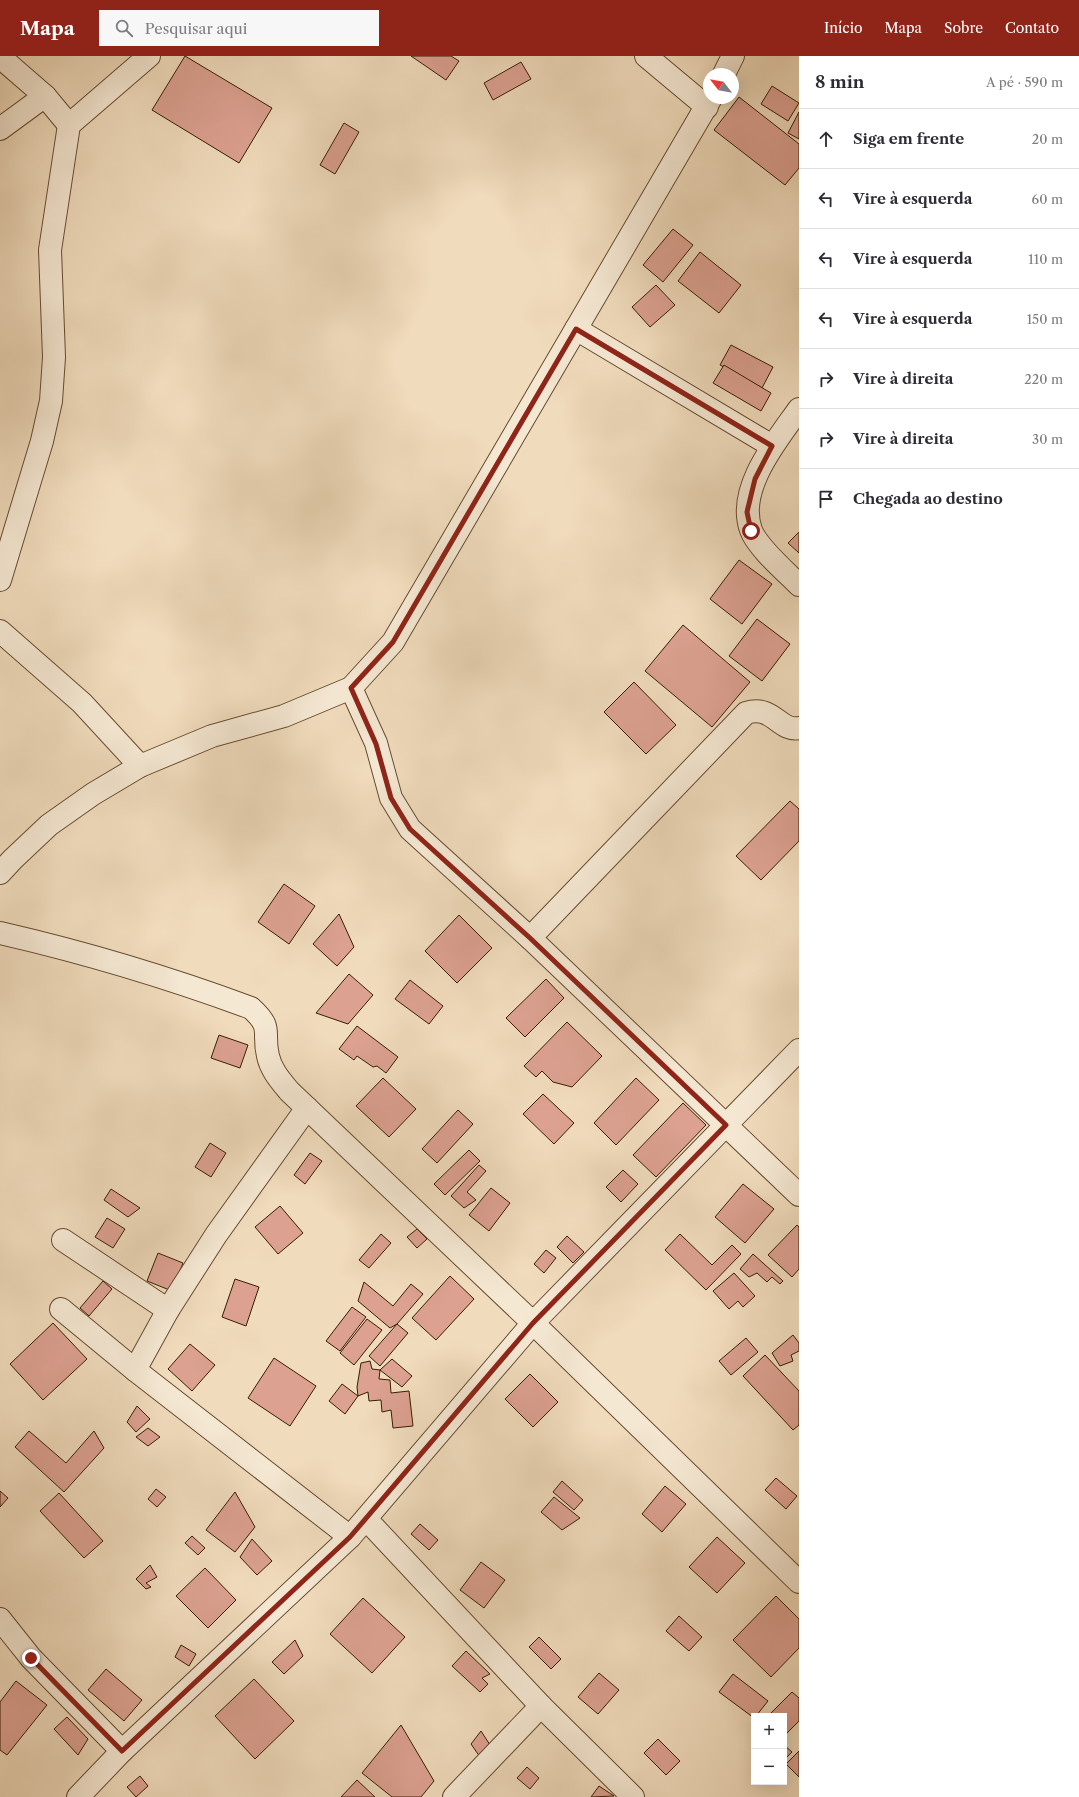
<!DOCTYPE html>
<html lang="pt">
<head>
<meta charset="utf-8">
<style>
	:root { --surface:#fff; --page:#f7f7f7; --text:#2b2b33; --muted:#7c7c81; --line:#e1e1e2; --accent:#8f2418 }
	body { margin:0; font-family:"Libre Caslon Text",serif; background:var(--page); color:var(--text) }
	.controls { position:absolute; right:12px; bottom:12px; display:grid; overflow:hidden; border-radius:0px; box-shadow:0 4px 16px #0002 }
	.controls button { width:36px; height:36px; display:grid; place-items:center; padding:0; border:0; border-bottom:1px solid var(--line); background:var(--surface); color:var(--text); font:20px sans-serif }
	.compass { position:absolute; left:703px; top:12px; width:36px; height:36px; border-radius:50%; background:var(--surface); box-shadow:0 4px 16px #0002; rotate:301deg }
	.stop { position:absolute; width:12px; height:12px; margin:-9px; border:3px solid #8f2418; border-radius:50%; background:#fff }
	.stop.end { background:#8f2418; border-color:#fff; box-shadow:0 1px 4px #0008 }
	.list { margin:0; padding:0; list-style:none }
	h2 { display:flex; justify-content:space-between; align-items:center; height:52px; margin:0; padding:0 16px; font-size:17px }
	h2 small { font-size:13px; font-weight:400; color:var(--muted) }
	.list li { display:grid; grid-template-columns:26px 1fr auto; gap:12px; align-items:center; box-sizing:border-box; height:60px; padding:0 16px; border-top:1px solid var(--line) }
	.list b { display:block; font-size:15px; white-space:nowrap }
	.list em { font-size:13px; font-style:normal; color:var(--muted) }
	.icon { flex:none; width:22px; height:22px; fill:none; stroke:currentColor; stroke-width:2; stroke-linecap:round; stroke-linejoin:round }
	.map { position:relative; flex:none; width:799px; height:1741px; overflow:hidden }
	header { display:flex; align-items:center; gap:24px; box-sizing:border-box; height:56px; padding:0 20px; background:var(--accent); color:#fff }
	header strong { font-size:19px }
	nav { display:flex; gap:22px; margin-inline-start:auto; font-size:14px }
	.search { width:280px; height:36px; background:var(--page); display:flex; align-items:center; gap:10px; box-sizing:border-box; padding:0 14px; border-radius:0px; color:var(--muted); font-size:15px }
	main { display:flex }
	aside { flex:1; background:var(--surface) }
	.map>svg:first-child { display:block }
	.building { fill:#dca191; stroke:#391d02 }
	.lines { fill:none; stroke-linecap:round; stroke-linejoin:round }
	.minor-casing { stroke:#674c30; stroke-width:24 }
	.minor { stroke:#f5e8d3; stroke-width:22 }
	.route { stroke:#8f2418; stroke-width:5 }
</style>
</head>
<body>
<header>
<strong>Mapa</strong>
<div class="search"><svg class="icon" aria-label="search" viewBox="0 0 24 24"><circle cx="10" cy="10" r="6"/><path d="M15 15l6 6"/></svg>Pesquisar aqui</div>
<nav><a>Início</a><a>Mapa</a><a>Sobre</a><a>Contato</a></nav>
</header>
<main>
<div class="map">
<svg width="799" height="1741" viewBox="0 0 799 1741">
	<rect width="100%" height="100%" fill="#f0dbbc"/>
	<filter id="stains"><feTurbulence type="fractalNoise" baseFrequency=".005" numOctaves="4"/><feColorMatrix values="0 0 0 0 .2 0 0 0 0 .09 0 0 0 0 .02 0 0 0 .5 -.17"/></filter>
	<radialGradient id="worn" r=".72"><stop offset=".6" stop-color="#630" stop-opacity="0"/><stop offset="1" stop-color="#630" stop-opacity=".3"/></radialGradient>
	<g class="building">
		<path d="M185 0 272 52 239 107 152 54Z"/>
		<path d="M411 0H451L459 5 446 24Z"/>
		<path d="M521 6 531 23 493 44 484 27Z"/>
		<path d="M772 30 799 47 788 65 761 48Z"/>
		<path d="M739 41 799 88V112L785 129 714 74Z"/>
		<path d="M799 56V83L788 77Z"/>
		<path d="M344 67 359 76 335 118 320 109Z"/>
		<path d="M673 173 693 189 663 226 643 209Z"/>
		<path d="M700 196 741 229 719 257 678 225Z"/>
		<path d="M656 229 675 249 650 271 632 251Z"/>
		<path d="M731 289 773 311 762 332 720 309Z"/>
		<path d="M724 309 771 337 761 355 713 327Z"/>
		<path d="M799 476V497L788 487Z"/>
		<path d="M739 504 772 528 742 568 710 543Z"/>
		<path d="M757 563 790 588 762 625 729 600Z"/>
		<path d="M683 569 750 626 712 671 645 615Z"/>
		<path d="M634 626 676 669 646 698 604 656Z"/>
		<path d="M790 745 799 753V785L761 824 736 800Z"/>
		<path d="M284 828 315 850 289 888 258 866Z"/>
		<path d="M339 858 354 891 337 910 313 888Z"/>
		<path d="M459 859 492 892 457 927 425 895Z"/>
		<path d="M349 918 373 939 348 968 316 957Z"/>
		<path d="M546 923 564 942 525 981 506 962Z"/>
		<path d="M410 924 443 950 429 968 395 943Z"/>
		<path d="M567 966 602 1000 572 1031 553 1026 542 1015 536 1021 524 1010Z"/>
		<path d="M357 970 398 1001 386 1017 377 1010 373 1011 357 1000 354 1004 339 993Z"/>
		<path d="M219 979 248 989 240 1012 211 1002Z"/>
		<path d="M383 1022 416 1053 389 1081 356 1050Z"/>
		<path d="M636 1022 659 1044 616 1089 594 1067Z"/>
		<path d="M543 1038 574 1067 554 1088 523 1058Z"/>
		<path d="M683 1047 706 1069 656 1121 633 1099Z"/>
		<path d="M458 1054 473 1068 437 1107 422 1093Z"/>
		<path d="M210 1087 226 1097 211 1121 195 1111Z"/>
		<path d="M469 1094 480 1105 445 1139 434 1128Z"/>
		<path d="M310 1097 322 1105 305 1128 294 1119Z"/>
		<path d="M479 1109 486 1115 467 1136 476 1144 464 1152 451 1140Z"/>
		<path d="M623 1114 638 1128 621 1146 606 1131Z"/>
		<path d="M743 1128 774 1153 745 1187 715 1161Z"/>
		<path d="M491 1132 510 1147 489 1175 469 1159Z"/>
		<path d="M111 1133 140 1152 128 1161 104 1144Z"/>
		<path d="M280 1150 303 1177 278 1198 255 1171Z"/>
		<path d="M107 1162 125 1173 113 1192 95 1181Z"/>
		<path d="M797 1169 799 1171V1213L792 1221 768 1199Z"/>
		<path d="M417 1173 427 1183 417 1192 407 1181Z"/>
		<path d="M381 1178 391 1187 369 1212 359 1204Z"/>
		<path d="M680 1178 712 1209 732 1189 741 1198 706 1234 665 1194Z"/>
		<path d="M567 1180 584 1196 573 1207 557 1191Z"/>
		<path d="M546 1194 556 1202 544 1217 534 1208Z"/>
		<path d="M158 1197 183 1207 172 1235 147 1225Z"/>
		<path d="M753 1198 783 1225 780 1228 772 1221 767 1226 757 1217 749 1221 740 1213Z"/>
		<path d="M734 1217 755 1240 743 1251 738 1245 729 1253 713 1235Z"/>
		<path d="M450 1220 474 1243 436 1284 412 1262Z"/>
		<path d="M235 1223 259 1231 246 1270 222 1261Z"/>
		<path d="M103 1225 112 1233 89 1260 80 1252Z"/>
		<path d="M364 1226 393 1250 411 1228 423 1238 397 1268 390 1272 358 1245Z"/>
		<path d="M352 1251 366 1261 340 1295 326 1285Z"/>
		<path d="M367 1263 382 1274 354 1309 340 1297Z"/>
		<path d="M53 1267 87 1303 43 1344 10 1308Z"/>
		<path d="M397 1268 408 1277 380 1310 369 1300Z"/>
		<path d="M793 1279 799 1287V1295L791 1299 793 1305 780 1310 772 1297Z"/>
		<path d="M746 1282 758 1296 731 1319 719 1305Z"/>
		<path d="M190 1288 215 1309 192 1335 168 1313Z"/>
		<path d="M765 1299 799 1335V1369L793 1374 743 1320Z"/>
		<path d="M274 1302 316 1330 290 1370 248 1342Z"/>
		<path d="M392 1303 412 1320 402 1331 380 1314Z"/>
		<path d="M370 1305 372 1313 380 1314 379 1323 390 1324 391 1337 409 1335 413 1370 393 1372 391 1354 382 1356 381 1344 369 1345 368 1336 358 1340 357 1331 361 1307Z"/>
		<path d="M530 1318 558 1346 533 1371 505 1343Z"/>
		<path d="M342 1328 358 1340 345 1358 329 1345Z"/>
		<path d="M137 1350 150 1363 136 1376 127 1366Z"/>
		<path d="M148 1372 160 1381 148 1390 136 1381Z"/>
		<path d="M29 1375 66 1407 94 1375 104 1392 64 1436 15 1391Z"/>
		<path d="M776 1422 797 1440 786 1453 765 1434Z"/>
		<path d="M562 1425 583 1444 574 1454 553 1436Z"/>
		<path d="M665 1430 686 1448 662 1476 642 1458Z"/>
		<path d="M156 1433 166 1441 157 1451 148 1443Z"/>
		<path d="M0 1435 8 1442 0 1451Z"/>
		<path d="M235 1436 255 1471 235 1496 206 1474Z"/>
		<path d="M59 1437 103 1485 84 1502 40 1455Z"/>
		<path d="M554 1441 580 1462 562 1474 541 1456Z"/>
		<path d="M420 1468 438 1484 429 1494 411 1478Z"/>
		<path d="M192 1480 205 1492 198 1499 185 1487Z"/>
		<path d="M717 1481 745 1507 717 1537 689 1511Z"/>
		<path d="M252 1483 272 1505 257 1519 240 1501Z"/>
		<path d="M481 1506 505 1524 484 1552 460 1534Z"/>
		<path d="M150 1509 157 1521 146 1527 151 1531 146 1533 136 1523Z"/>
		<path d="M205 1512 236 1544 208 1572 176 1540Z"/>
		<path d="M776 1540 799 1563V1592L771 1621 733 1584Z"/>
		<path d="M363 1542 405 1581 372 1617 330 1578Z"/>
		<path d="M679 1560 702 1581 689 1595 666 1575Z"/>
		<path d="M539 1581 561 1603 551 1613 529 1591Z"/>
		<path d="M295 1584 303 1600 284 1618 272 1606Z"/>
		<path d="M181 1589 196 1598 189 1610 175 1601Z"/>
		<path d="M466 1595 490 1618 482 1622 488 1628 480 1636 452 1610Z"/>
		<path d="M106 1613 142 1644 124 1665 88 1634Z"/>
		<path d="M599 1617 619 1634 598 1658 578 1641Z"/>
		<path d="M733 1618 768 1645 756 1660H754V1662L719 1636Z"/>
		<path d="M254 1623 294 1665 255 1703 215 1660Z"/>
		<path d="M16 1625 47 1649 7 1699 0 1694V1646Z"/>
		<path d="M792 1636 799 1642V1665L784 1680V1660H768Z"/>
		<path d="M67 1661 88 1683 78 1699 54 1673Z"/>
		<path d="M401 1669 434 1725 421 1741H392L362 1717Z"/>
		<path d="M481 1675 492 1692 480 1701 471 1688Z"/>
		<path d="M658 1683 680 1705 666 1719 644 1697Z"/>
		<path d="M784 1689 792 1696 784 1704Z"/>
		<path d="M799 1695V1721L786 1708Z"/>
		<path d="M527 1711 539 1722 530 1733 517 1722Z"/>
		<path d="M140 1720 148 1730 136 1741 127 1731Z"/>
		<path d="M357 1724 375 1741H341Z"/>
		<path d="M599 1730 614 1740 591 1741Z"/>
	</g>
	<g class="lines">
		<defs>
			<g id="minor">
				<path d="M646 0 707 51"/>
				<path d="M0 1 45 40 69 69"/>
				<path d="M724 18 733 0"/>
				<path d="M0 73 45 40"/>
				<path d="M576 273 772 390"/>
				<path d="M799 353C777 384 736 433 751 474 757 491 785 515 799 529"/>
				<path d="M0 524 42 385 51 345 54 301 50 194 69 69 149 0"/>
				<path d="M0 575 82 647 140 710"/>
				<path d="M351 632 376 687 391 742 410 773 530 882 799 1139"/>
				<path d="M0 817 13 803 49 769 93 738 140 710 212 680 284 660 351 632 393 586 711 42"/>
				<path d="M0 877C87 897 167 921 251 952 274 973 262 975 268 1000 271 1014 280 1024 289 1035L533 1267 799 1526"/>
				<path d="M530 882 746 657C773 648 779 676 799 672"/>
				<path d="M63 1184 168 1254"/>
				<path d="M61 1253 135 1314 350 1481"/>
				<path d="M135 1314 168 1254 216 1179 307 1052"/>
				<path d="M366 1463 541 1650 633 1741"/>
				<path d="M0 1563 31 1602 122 1695"/>
				<path d="M78 1741 122 1695 350 1481 533 1267 799 994"/>
				<path d="M454 1741 541 1650"/>
			</g>
		</defs>
		<use href="#minor" class="minor-casing"/>
		<use href="#minor" class="minor"/>
	</g>
	<g class="lines">
		<path class="route" d="M31 1602 122 1695 350 1481 533 1267 726 1069 530 882 410 773 391 742 376 688 351 632 393 586 576 273 772 390 755 423 747 456 751 475"/>
	</g>
	<rect width="100%" height="100%" filter="url(#stains)"/>
	<rect width="100%" height="100%" fill="url(#worn)"/>
</svg>
<div class="controls">
<button>+</button>
<button>−</button>
</div>
<svg class="compass" viewBox="-18 -18 36 36"><path d="M0-13l5 13h-10z" fill="#e53935"/><path d="M0 13l5-13h-10z" fill="#7c7c81"/></svg>
<div class="stop" style="left:751px;top:475px"></div>
<div class="stop end" style="left:31px;top:1602px"></div>
</div>
<aside>
<h2>8 min<small>A pé · 590 m</small></h2>
<ul class="list">
<li><svg class="icon" aria-label="ahead" viewBox="0 0 24 24"><path d="M12 20V5M6 11l6-6 6 6"/></svg><div><b>Siga em frente</b></div><em>20 m</em></li>
<li><svg class="icon" aria-label="left" viewBox="0 0 24 24"><path d="M17 20v-9H6M10 6l-5 5 5 5"/></svg><div><b>Vire à esquerda</b></div><em>60 m</em></li>
<li><svg class="icon" aria-label="left" viewBox="0 0 24 24"><path d="M17 20v-9H6M10 6l-5 5 5 5"/></svg><div><b>Vire à esquerda</b></div><em>110 m</em></li>
<li><svg class="icon" aria-label="left" viewBox="0 0 24 24"><path d="M17 20v-9H6M10 6l-5 5 5 5"/></svg><div><b>Vire à esquerda</b></div><em>150 m</em></li>
<li><svg class="icon" aria-label="right" viewBox="0 0 24 24"><path d="M7 20v-9h11M14 6l5 5-5 5"/></svg><div><b>Vire à direita</b></div><em>220 m</em></li>
<li><svg class="icon" aria-label="right" viewBox="0 0 24 24"><path d="M7 20v-9h11M14 6l5 5-5 5"/></svg><div><b>Vire à direita</b></div><em>30 m</em></li>
<li><svg class="icon" aria-label="arrive" viewBox="0 0 24 24"><path d="M6 21V4h12l-3 4 3 4H6"/></svg><div><b>Chegada ao destino</b></div></li>
</ul>
</aside>
</main>
</body>
</html>
